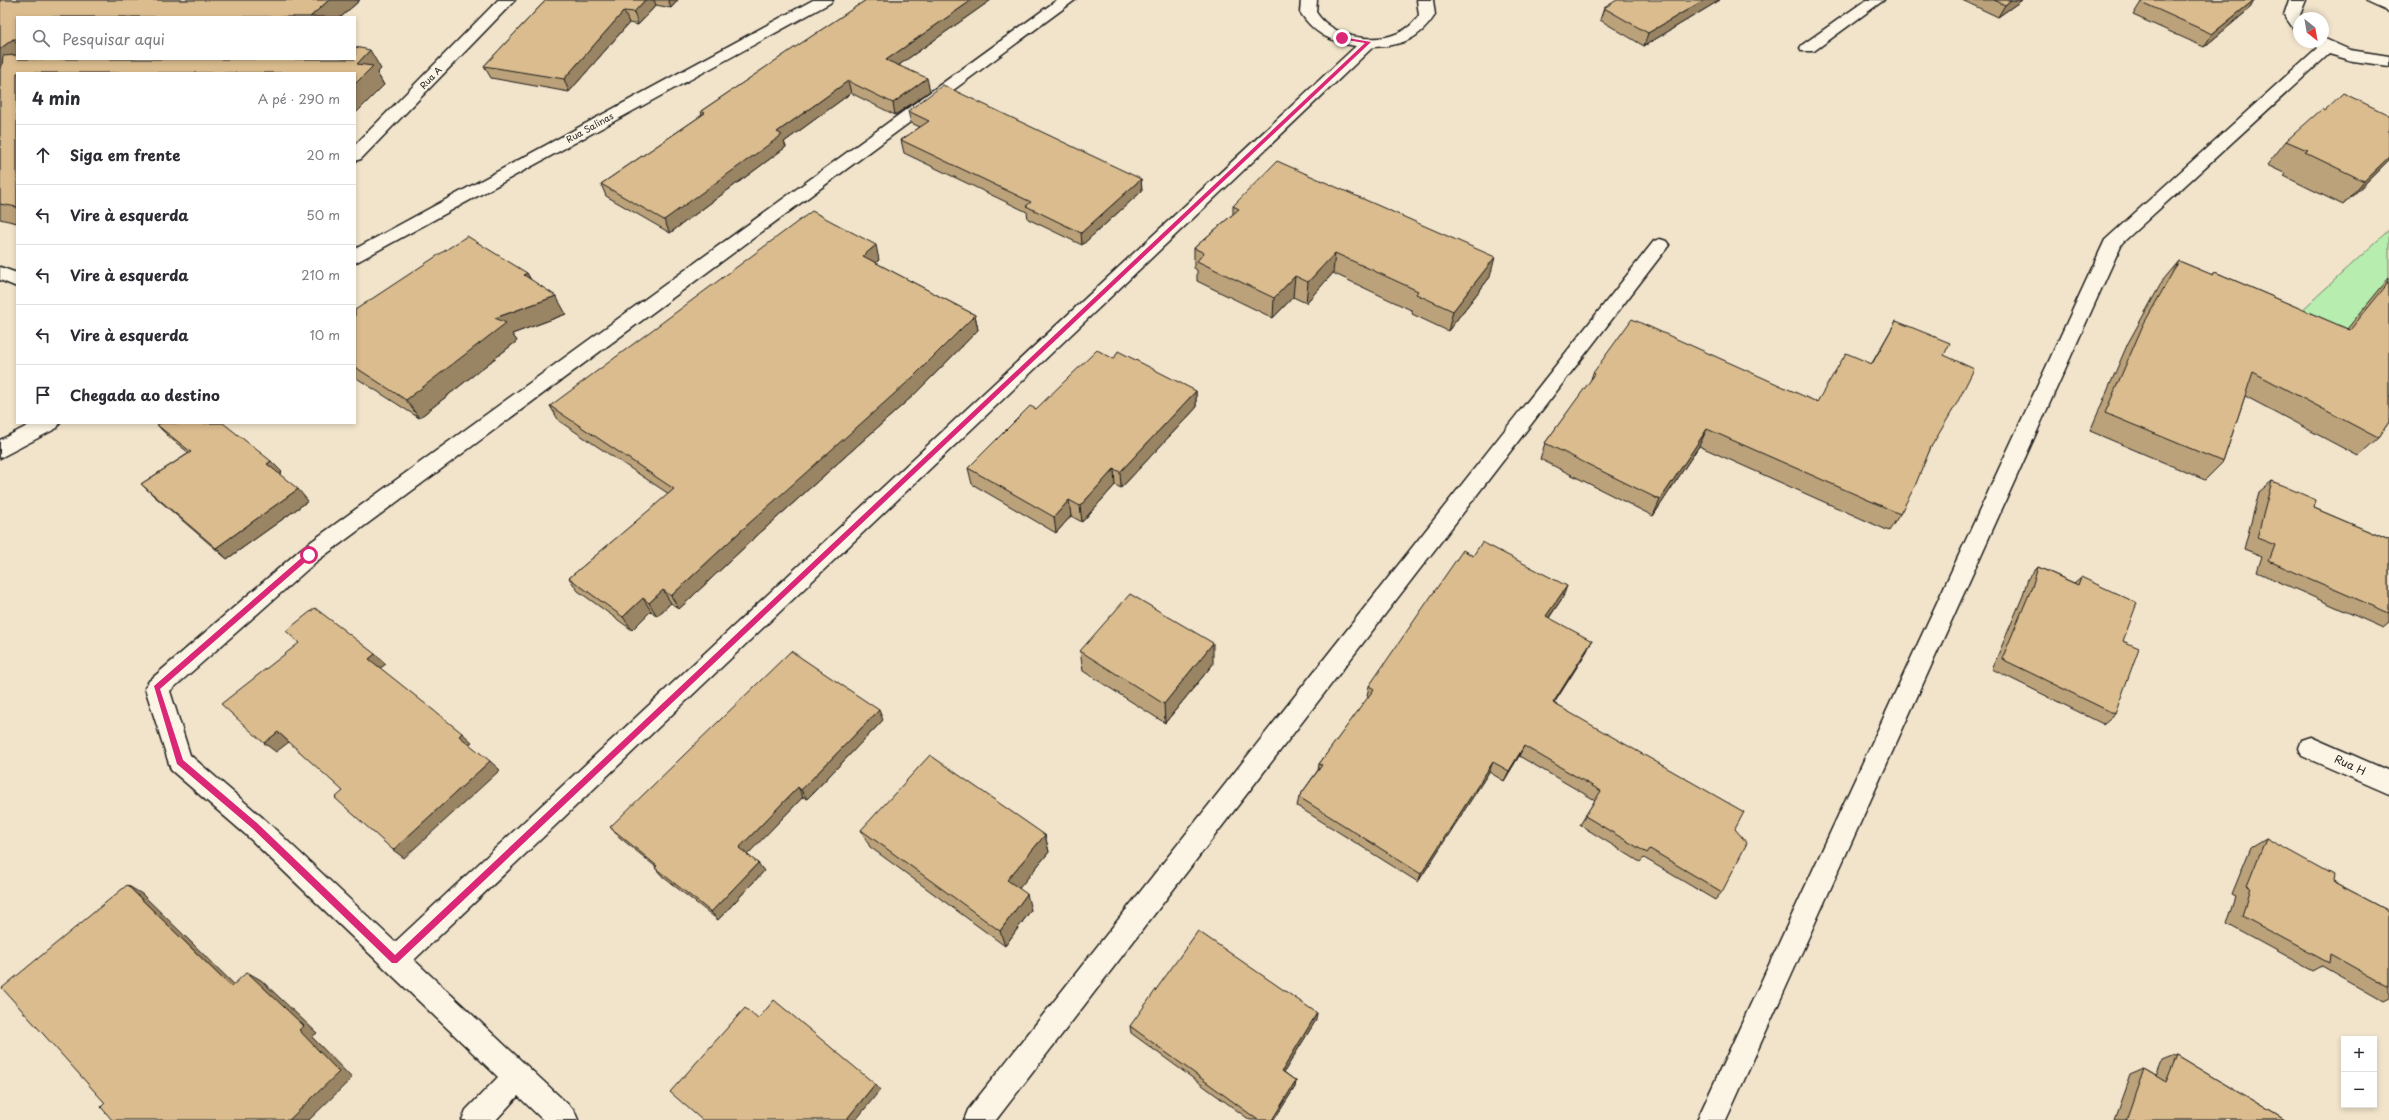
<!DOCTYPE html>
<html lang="pt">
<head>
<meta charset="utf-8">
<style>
	:root { --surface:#fff; --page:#f2f2f3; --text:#2b2b33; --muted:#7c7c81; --line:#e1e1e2 }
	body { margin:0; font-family:"Playpen Sans",sans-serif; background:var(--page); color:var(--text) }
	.controls { position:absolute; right:12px; bottom:12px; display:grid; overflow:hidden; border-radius:0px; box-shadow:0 2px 6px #0003 }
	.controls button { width:36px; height:36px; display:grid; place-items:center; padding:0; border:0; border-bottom:1px solid var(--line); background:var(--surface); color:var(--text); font:20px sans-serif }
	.compass { position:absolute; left:2293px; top:12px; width:36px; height:36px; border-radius:50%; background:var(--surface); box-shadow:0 2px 6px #0003; rotate:149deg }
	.stop { position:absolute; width:12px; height:12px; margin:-9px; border:3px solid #db2777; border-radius:50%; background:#fff }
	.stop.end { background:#db2777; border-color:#fff; box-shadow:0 1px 4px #0008 }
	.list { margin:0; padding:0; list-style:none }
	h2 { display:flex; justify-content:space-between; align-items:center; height:52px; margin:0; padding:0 16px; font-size:17px }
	h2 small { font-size:13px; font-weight:400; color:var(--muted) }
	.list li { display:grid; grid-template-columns:26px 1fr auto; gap:12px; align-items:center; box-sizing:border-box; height:60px; padding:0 16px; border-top:1px solid var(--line) }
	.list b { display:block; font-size:15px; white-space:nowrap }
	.list em { font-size:13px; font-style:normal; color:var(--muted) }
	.icon { flex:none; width:22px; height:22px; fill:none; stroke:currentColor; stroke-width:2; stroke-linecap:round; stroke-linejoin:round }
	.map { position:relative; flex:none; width:2389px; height:1120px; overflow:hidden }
	.search { position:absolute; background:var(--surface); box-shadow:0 2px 6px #0003; left:16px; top:16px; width:340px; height:44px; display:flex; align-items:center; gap:10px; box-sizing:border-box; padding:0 14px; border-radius:0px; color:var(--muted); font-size:15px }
	.panel { position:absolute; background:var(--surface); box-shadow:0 2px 6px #0003; left:16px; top:72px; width:340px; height:352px; border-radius:0px }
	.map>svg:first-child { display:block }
	.green { fill:#b7edae; stroke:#6a8465 }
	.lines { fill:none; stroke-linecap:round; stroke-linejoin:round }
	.street-casing { stroke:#1c1c1c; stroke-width:3 }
	.street { fill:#fcf5e5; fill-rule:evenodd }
	.wall { fill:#bba27a; stroke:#1c1c1c }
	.shaded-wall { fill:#998463; stroke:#1c1c1c }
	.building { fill:#dabc8e; stroke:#1c1c1c }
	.route { fill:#db2777 }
	.labels { text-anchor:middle; stroke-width:3.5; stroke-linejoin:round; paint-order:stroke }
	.far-street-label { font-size:9px; fill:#1c1c1c; stroke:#fcf5e5 }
	.street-label { font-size:11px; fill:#1c1c1c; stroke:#fcf5e5 }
</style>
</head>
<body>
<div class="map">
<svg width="2389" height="1120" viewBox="0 0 2389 1120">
	<rect width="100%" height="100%" fill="#f2e4cb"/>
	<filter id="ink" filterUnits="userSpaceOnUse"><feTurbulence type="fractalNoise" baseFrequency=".025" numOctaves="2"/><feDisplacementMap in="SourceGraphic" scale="8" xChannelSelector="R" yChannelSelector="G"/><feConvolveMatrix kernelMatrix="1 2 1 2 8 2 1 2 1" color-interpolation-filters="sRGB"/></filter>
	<g filter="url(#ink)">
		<path class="green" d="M2389 230V355L2300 312Z"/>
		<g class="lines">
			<defs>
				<g id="street">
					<path d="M498 0H515L361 159 355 161V145Z"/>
					<path d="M813 0H833L830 3 355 263V249Z"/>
					<path d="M1057 0H1075L317 561 170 691 190 755 263 818 395 942 1356 46C1331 42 1313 33 1300 12L1301 0H1317L1316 12C1336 44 1399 49 1419 15L1417 0H1433L1435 15C1420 39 1401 46 1373 47L414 960 574 1110 578 1120H543L518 1096 496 1120H462L466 1110 498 1077 245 834 171 770 145 688 149 681 301 549Z"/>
					<path d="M1866 0H1884L1814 51H1802L1800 48 1802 45Z"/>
					<path d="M2289 0H2306L2300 15 2302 18H2299V30L2293 28 2284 15Z"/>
					<path d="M2366 0 2389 1V12L2369 3Z"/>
					<path d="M2323 38 2350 50 2389 56V66L2353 61 2329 54 2122 243 1726 1120H1697L2105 240 2317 48 2311 42H2323Z"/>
					<path d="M1660 239 1666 241 1669 245 1666 249 996 1120H964L968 1110 1654 241Z"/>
					<path d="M0 267 17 273V287L0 280Z"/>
					<path d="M33 423H60L57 428 0 458V440Z"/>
					<path d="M2311 737 2389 771V794L2302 756 2299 748 2302 740Z"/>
				</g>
			</defs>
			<use href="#street" class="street-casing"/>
			<use href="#street" class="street"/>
		</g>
		<g class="wall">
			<path d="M0 0H360L341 17H17V59L381 69 377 73 384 85 17 73V223L0 219Z"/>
			<path d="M546 0H678L671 8 656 5 638 25 629 23 569 92 491 78 484 66Z"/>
			<path d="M866 0H991L899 65 930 91 895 115 851 93 784 142 786 147 670 233 606 196 601 184 702 115 701 111Z"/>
			<path d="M1720 0 1644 46 1600 20 1604 8Z"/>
			<path d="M1962 0H2022L1998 17Z"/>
			<path d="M2144 0H2255L2247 11 2204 47 2133 15 2141 2Z"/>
			<path d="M908 111 1141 179 1142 191 1082 245 1028 219 1027 212 904 153 901 140 920 127 911 123Z"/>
			<path d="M2324 111 2389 115V160L2343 205 2284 176 2286 174 2267 165 2286 141Z"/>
			<path d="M1233 206 1490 277 1448 331 1412 314 1413 311 1333 273 1306 303 1293 297 1273 318 1197 281V270L1194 268V248L1233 214Z"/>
			<path d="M879 260 876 263 975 315 978 330 916 393 751 541 679 609 671 603 657 616 651 611 632 630 578 591 569 578 669 494 559 421 550 406Z"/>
			<path d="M2179 261 2212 275 2215 272 2347 329 2389 278V422L2378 438 2358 456 2245 396 2223 462 2205 480 2090 431 2128 343 2163 280Z"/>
			<path d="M527 273 531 280 566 314 512 334 517 341 419 418 355 377V310Z"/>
			<path d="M1896 321 1944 355 1931 447 1900 514 1889 531 1699 446 1653 516 1540 459 1545 443 1590 382 1593 373 1817 402 1872 363Z"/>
			<path d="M1196 391V408L1121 488 1115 485 1082 522 1071 516 1056 533 972 484 968 468 1036 409Z"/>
			<path d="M157 425 271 461 282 472 279 474 308 501 227 559 154 496 141 484 189 453 169 437Z"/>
			<path d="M2272 481 2314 508 2389 540V623L2383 628 2257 572 2262 556 2244 549 2259 492Z"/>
			<path d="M1473 556 1563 597 1549 618 1587 651 1554 703 1735 829 1722 892 1715 900 1644 858 1640 862 1580 825 1595 800 1519 756 1504 781 1489 772 1418 882 1297 806 1299 797 1318 770 1319 764 1369 697 1367 696 1369 686Z"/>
			<path d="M2038 567 2074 583 2081 577 2123 641 2115 714 2103 724 1992 669 2022 598 2028 578Z"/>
			<path d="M1080 651 1213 664 1165 723 1083 671Z"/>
			<path d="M883 720 807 799 803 797 747 854 764 871 718 920 663 877 655 868 656 867 618 836 610 827Z"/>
			<path d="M861 830 1045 835 1049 852 1019 888 1031 910 1005 946 870 847Z"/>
			<path d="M2266 838 2332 881 2389 911V998L2383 1001 2322 966 2313 971 2227 924 2236 896 2232 894 2251 847Z"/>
			<path d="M1316 1020 1284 1072 1296 1081 1295 1087 1274 1120H1250L1131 1033 1130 1026Z"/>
			<path d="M2177 1055 2285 1120H2114L2130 1075 2144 1069 2156 1076 2162 1061Z"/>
		</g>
		<g class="shaded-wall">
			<path d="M329 0H360L341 17H310Z"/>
			<path d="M645 0H654L656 5 638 25 634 12Z"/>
			<path d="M668 0H678L671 8Z"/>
			<path d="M972 0H991L889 72 886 60Z"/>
			<path d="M1704 0H1720L1644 46 1648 33Z"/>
			<path d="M2011 0H2022L1998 17 2005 5Z"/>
			<path d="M2254 0H2255L2247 11 2204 47 2212 34Z"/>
			<path d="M624 11 629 23 569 92 564 79Z"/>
			<path d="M13 39 17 44V59L0 80V49Z"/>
			<path d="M370 50 381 69 377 73 384 85 355 114V84L357 64Z"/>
			<path d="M927 78 930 91 895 115 893 103Z"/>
			<path d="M848 81 851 93 784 142 786 147 670 233 664 220 777 132Z"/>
			<path d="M2389 157V160L2343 205 2364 181Z"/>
			<path d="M1141 179 1142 191 1082 245 1081 233Z"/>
			<path d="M876 245 879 260 866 270 863 256Z"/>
			<path d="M1335 253 1333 273 1306 303 1308 282Z"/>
			<path d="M1495 257 1490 277 1448 331 1453 311Z"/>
			<path d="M527 273 537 291 524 275Z"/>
			<path d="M1295 276 1293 297 1273 318 1274 298Z"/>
			<path d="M556 296 566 314 512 334 517 341 419 418 406 400 495 318Z"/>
			<path d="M975 315 978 330 916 393 751 541 679 609 671 596 745 527Z"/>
			<path d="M1196 391V408L1121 488 1120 472Z"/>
			<path d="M1707 429 1699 446 1653 516 1660 500Z"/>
			<path d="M271 461 282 472 277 476 267 464Z"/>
			<path d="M1114 469 1115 485 1082 522 1080 506Z"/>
			<path d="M298 489 308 501 227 559 216 548Z"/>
			<path d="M1069 500 1071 516 1056 533 1054 517Z"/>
			<path d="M1567 586 1563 597 1542 627 1546 616Z"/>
			<path d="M663 590 671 603 657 616 649 603Z"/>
			<path d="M643 598 651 611 632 630 623 617Z"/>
			<path d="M1592 641 1587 651 1548 713 1553 703Z"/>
			<path d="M1213 643V664L1165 723 1164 704Z"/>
			<path d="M375 654 386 664 379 669 369 659Z"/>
			<path d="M879 710 883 720 807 799 801 790Z"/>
			<path d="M278 732 289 742 276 752 264 743Z"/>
			<path d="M462 733 472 742 468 746 459 736Z"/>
			<path d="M1524 746 1519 756 1504 781 1509 771Z"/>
			<path d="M490 761 500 770 404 858 393 850Z"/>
			<path d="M1493 762 1489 772 1418 882 1421 874Z"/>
			<path d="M798 787 803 797 745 857 739 848Z"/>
			<path d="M1045 835 1049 852 1012 897 1007 880Z"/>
			<path d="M758 863 764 871 718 920 711 912Z"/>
			<path d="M127 885 142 894 245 995 231 987Z"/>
			<path d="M1027 894 1031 910 1005 946 1000 931Z"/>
			<path d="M247 972 261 980 317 1033 312 1037 352 1078 309 1120H289L299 1030Z"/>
			<path d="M1317 1013 1316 1020 1281 1077 1282 1071Z"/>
			<path d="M1296 1081 1295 1087 1274 1120H1272Z"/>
			<path d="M875 1084 880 1090 856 1120H846Z"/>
		</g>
		<g class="building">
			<path d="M0 0H329L310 17H17V39H13L0 49Z"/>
			<path d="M546 0H645L634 12 624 11 564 79 484 66Z"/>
			<path d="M866 0H972L886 60 927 78 893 103 848 81 777 132 782 135 664 220 601 184 705 113 701 111 794 48Z"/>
			<path d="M1617 0H1704L1648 33 1604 8Z"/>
			<path d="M1994 0H2011L2005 5Z"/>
			<path d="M2144 0H2254L2212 34 2141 2Z"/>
			<path d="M355 47 370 50 357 64 373 66 355 84V73H17V207L0 204V68L2 66 3 56 17 55V59H355Z"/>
			<path d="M943 85 1141 179 1081 233 1026 206 1031 202 901 140 929 121 908 111Z"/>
			<path d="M2343 93 2389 115V157L2364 181 2304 152 2307 150 2286 141 2322 109 2324 111Z"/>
			<path d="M1277 161 1495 257 1453 311 1416 294 1418 291 1335 253 1308 282 1295 276 1274 298 1197 261 1204 253 1194 248 1239 209 1233 206Z"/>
			<path d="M812 211 876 245 863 256 975 315 912 378 745 527 671 596 663 590 649 603 643 598 623 617 569 578 674 489 550 406Z"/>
			<path d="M467 236 527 273 524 275 556 296 495 318 506 323 406 400 355 367V310Z"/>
			<path d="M2179 261 2213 275 2215 272 2350 330 2389 282V422L2378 438 2253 372 2223 462 2105 413 2143 325Z"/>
			<path d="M1632 319 1817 402 1846 353 1872 364 1896 321 1950 343 1944 355 1974 369 1957 403 1931 447 1915 486 1900 514 1707 429 1660 500 1545 443 1595 374 1593 373Z"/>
			<path d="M1097 350 1114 359 1118 351 1196 391 1120 472 1114 469 1080 506 1069 500 1054 517 968 468 1030 406 1036 409Z"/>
			<path d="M161 423H223L271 461 267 464 298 489 216 548 141 484 191 452 157 425Z"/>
			<path d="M2272 481 2316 500 2314 508 2389 540V613L2269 561 2275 545 2257 538Z"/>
			<path d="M1482 542 1567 586 1546 616 1592 641 1553 703 1744 812 1735 829 1747 843 1722 892 1650 849 1647 853 1585 816 1601 791 1524 746 1509 771 1493 762 1421 874 1299 797 1322 765 1319 764 1374 689 1369 686 1463 550 1473 556Z"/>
			<path d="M2038 567 2078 585 2081 577 2137 603 2123 641 2139 648 2115 714 2002 659 2032 587Z"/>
			<path d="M1130 594 1213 643 1164 704 1080 651Z"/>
			<path d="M315 608 375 654 369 659 462 733 459 736 490 761 393 850 335 798 343 791 278 732 264 743 221 704 299 643 286 631Z"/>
			<path d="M791 651 879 710 801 790 798 787 739 848 758 863 711 912 655 868 657 866 610 827Z"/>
			<path d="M930 755 1045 835 1007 880 1027 894 1000 931 861 830Z"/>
			<path d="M2266 838 2333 875 2332 881 2389 911V987L2330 954 2329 963 2242 916 2250 887 2247 886Z"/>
			<path d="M127 885 231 987 247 972 304 1026 299 1030 339 1072 289 1120H112L101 1107 105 1103 2 988Z"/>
			<path d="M1198 931 1317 1013 1282 1071 1296 1081 1272 1120H1258L1130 1026Z"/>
			<path d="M774 1000 875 1084 846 1120H702L670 1092 745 1008 758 1019Z"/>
			<path d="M2177 1055 2285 1120H2126L2144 1069 2166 1082Z"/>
		</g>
	</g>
	<path class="route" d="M1342 37 1371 42 397 963H392L252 828 177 764 154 686 307 553H311V557L160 689 183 760 257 823 395 955 1365 43 1340 39Z"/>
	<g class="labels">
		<g class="far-street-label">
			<text transform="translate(431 78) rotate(-46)" y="3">Rua A</text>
			<text transform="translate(590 128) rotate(-29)" y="3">Rua Salinas</text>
		</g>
		<g class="street-label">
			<text transform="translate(2350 765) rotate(25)" y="4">Rua H</text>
		</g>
	</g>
</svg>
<div class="controls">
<button>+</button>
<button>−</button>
</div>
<svg class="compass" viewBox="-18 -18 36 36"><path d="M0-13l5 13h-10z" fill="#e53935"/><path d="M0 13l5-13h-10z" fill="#7c7c81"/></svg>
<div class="stop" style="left:309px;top:555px"></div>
<div class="stop end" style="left:1342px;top:38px"></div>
<div class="search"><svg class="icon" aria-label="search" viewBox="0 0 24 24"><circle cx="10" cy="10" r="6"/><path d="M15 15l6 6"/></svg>Pesquisar aqui</div>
<section class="panel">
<h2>4 min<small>A pé · 290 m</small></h2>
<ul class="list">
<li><svg class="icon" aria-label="ahead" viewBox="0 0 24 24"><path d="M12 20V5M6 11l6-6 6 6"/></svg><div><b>Siga em frente</b></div><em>20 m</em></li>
<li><svg class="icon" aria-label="left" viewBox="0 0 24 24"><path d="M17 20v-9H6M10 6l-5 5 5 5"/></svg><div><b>Vire à esquerda</b></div><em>50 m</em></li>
<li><svg class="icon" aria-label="left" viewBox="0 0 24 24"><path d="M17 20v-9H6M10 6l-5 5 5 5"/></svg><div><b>Vire à esquerda</b></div><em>210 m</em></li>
<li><svg class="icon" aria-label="left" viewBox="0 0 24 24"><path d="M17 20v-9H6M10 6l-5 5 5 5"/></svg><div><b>Vire à esquerda</b></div><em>10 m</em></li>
<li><svg class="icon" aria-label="arrive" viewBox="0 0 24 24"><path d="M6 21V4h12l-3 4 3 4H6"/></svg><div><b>Chegada ao destino</b></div></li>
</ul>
</section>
</div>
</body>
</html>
